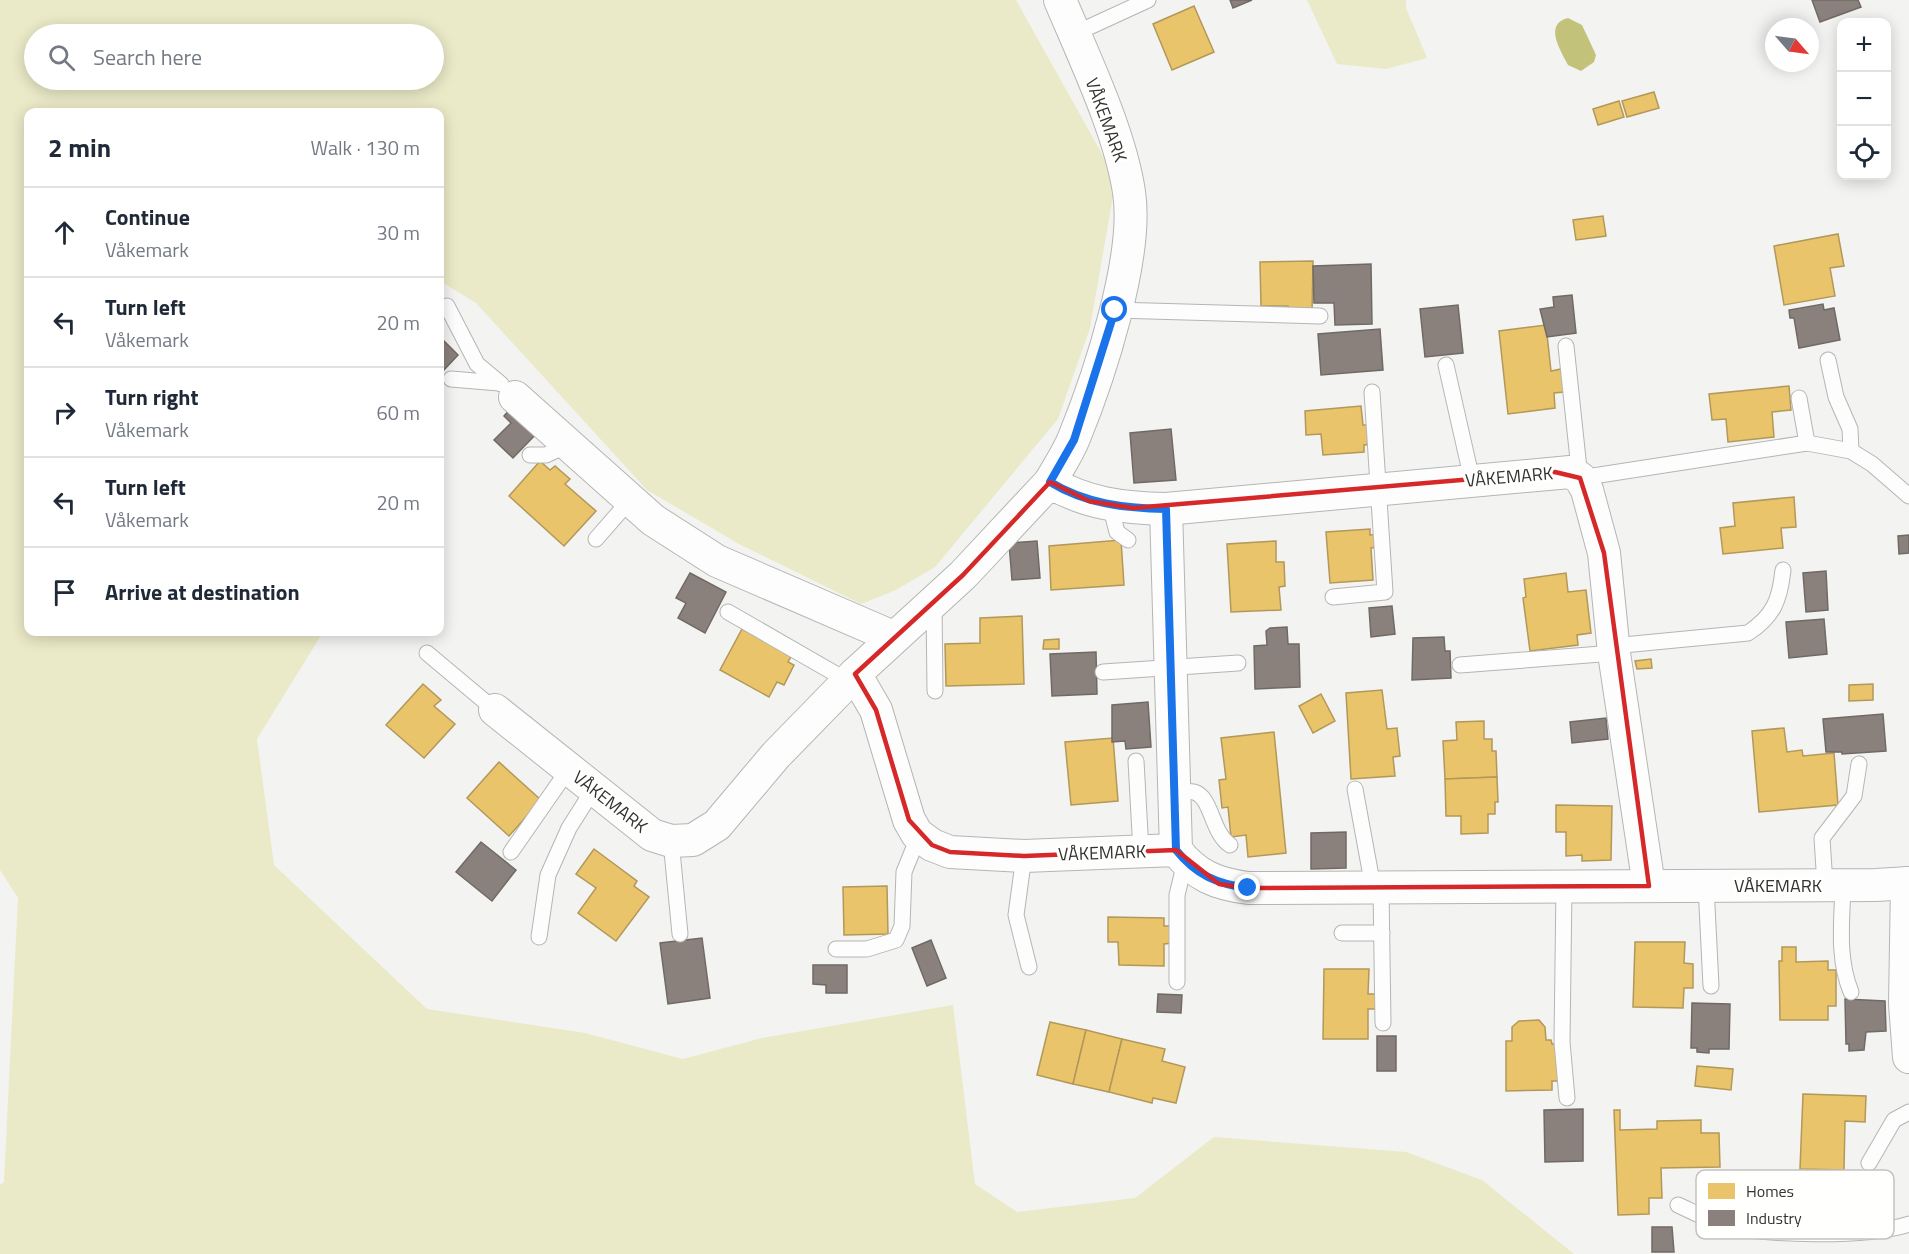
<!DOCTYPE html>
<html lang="en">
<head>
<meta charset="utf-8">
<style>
	:root { --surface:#fff; --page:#f2f2f3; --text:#1f2937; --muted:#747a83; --line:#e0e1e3 }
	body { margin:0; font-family:"Titillium Web",sans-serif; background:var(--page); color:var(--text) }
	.controls { position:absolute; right:18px; top:18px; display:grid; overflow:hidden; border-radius:12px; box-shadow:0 3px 15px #0003 }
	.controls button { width:54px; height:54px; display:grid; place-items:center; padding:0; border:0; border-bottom:2px solid var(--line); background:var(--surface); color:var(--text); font:30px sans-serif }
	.compass { position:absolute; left:1765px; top:18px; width:54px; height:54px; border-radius:50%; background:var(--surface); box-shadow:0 3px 15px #0003; rotate:118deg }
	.stop { position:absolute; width:18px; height:18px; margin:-14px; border:4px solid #1a73e8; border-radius:50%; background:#fff }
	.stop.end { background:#1a73e8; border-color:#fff; box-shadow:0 2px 6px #0008 }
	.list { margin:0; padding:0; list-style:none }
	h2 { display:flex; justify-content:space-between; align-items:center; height:78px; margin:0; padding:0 24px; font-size:26px }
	h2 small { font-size:20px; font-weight:400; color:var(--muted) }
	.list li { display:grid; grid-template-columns:39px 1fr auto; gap:18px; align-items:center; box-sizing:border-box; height:90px; padding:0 24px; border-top:2px solid var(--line) }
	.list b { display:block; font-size:22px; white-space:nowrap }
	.list p { margin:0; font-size:20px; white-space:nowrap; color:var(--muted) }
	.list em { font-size:20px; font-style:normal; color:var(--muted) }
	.icon { flex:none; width:33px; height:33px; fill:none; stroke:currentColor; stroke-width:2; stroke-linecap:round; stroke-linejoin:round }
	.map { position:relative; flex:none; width:1909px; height:1254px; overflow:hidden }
	.search { position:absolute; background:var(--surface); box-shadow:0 3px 15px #0003; left:24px; top:24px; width:420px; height:66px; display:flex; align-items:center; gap:15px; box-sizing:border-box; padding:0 21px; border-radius:33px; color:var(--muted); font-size:22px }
	.panel { position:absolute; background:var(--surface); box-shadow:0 3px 15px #0003; left:24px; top:108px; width:420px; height:528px; border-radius:12px }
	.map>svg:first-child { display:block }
	.green { fill:#eaeac8; fill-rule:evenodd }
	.water { fill:#c3c27b }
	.homes { fill:#e9c46a; stroke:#b29859; stroke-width:1.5 }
	.industry { fill:#8a817c; stroke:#706a66; stroke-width:1.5 }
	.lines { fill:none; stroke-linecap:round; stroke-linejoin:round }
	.service-casing { stroke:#b5b5b3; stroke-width:17 }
	.minor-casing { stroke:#b5b5b3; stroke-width:34 }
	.service { stroke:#fdfdfd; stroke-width:15 }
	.minor { stroke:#fdfdfd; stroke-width:32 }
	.route { stroke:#1a73e8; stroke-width:8 }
	.marked { fill:none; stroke:#d62828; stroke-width:4.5; stroke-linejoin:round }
	.labels { text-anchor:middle; stroke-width:6; stroke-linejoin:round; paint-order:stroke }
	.street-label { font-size:18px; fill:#333332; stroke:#fffffe }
	.key { fill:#fffffe; stroke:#c2c2c1; stroke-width:1.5 }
	.key-label { font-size:16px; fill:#333332 }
</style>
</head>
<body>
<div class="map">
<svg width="1909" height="1254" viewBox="0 0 1909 1254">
	<rect width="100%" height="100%" fill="#f3f3f1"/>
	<g class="green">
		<path d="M0 0H1016L1116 179 1090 328 1058 419 935 567 896 590 861 604 739 544 647 490 476 303 440 281V112H28V632H323L257 739 274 865 427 1009 585 1033 683 1059 762 1038 953 1005 975 1184 1017 1212 1135 1198 1214 1137 1406 1152 1482 1180 1574 1254H0V1185L4 1182 18 898 0 870ZM34 34H434V80H34Z"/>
		<path d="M1307 0H1406V8L1427 58 1386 69 1337 64Z"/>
	</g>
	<path class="water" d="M1568 18 1582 25 1596 55 1594 62 1581 71 1568 65C1561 51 1543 24 1568 18Z"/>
	<g class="homes">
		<path d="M1194 6 1214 52 1172 70 1153 24Z"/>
		<path d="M1654 92 1659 108 1627 117 1622 101Z"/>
		<path d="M1619 101 1624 117 1598 125 1593 109Z"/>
		<path d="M1603 216 1606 236 1576 240 1573 220Z"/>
		<path d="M1838 234 1844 266 1830 268 1835 296 1784 305 1774 246Z"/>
		<path d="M1313 261 1312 314 1289 315 1288 306H1261L1260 262Z"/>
		<path d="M1546 325 1551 371 1561 369 1564 392 1554 393 1555 408 1508 414 1499 331Z"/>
		<path d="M1789 386 1791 410 1772 412 1774 437 1728 442 1726 419 1712 420 1709 394Z"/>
		<path d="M1361 406 1363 425H1371L1372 444 1364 445V452L1323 455 1321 434 1306 435 1305 411Z"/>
		<path d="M540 461 550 470 555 466 570 479 565 484 596 511 564 546 509 496Z"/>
		<path d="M1794 497 1796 527 1781 528 1783 548 1723 554 1720 528 1735 526 1733 503Z"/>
		<path d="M1370 529V535L1378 534V547L1371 548 1373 580 1330 583 1326 532Z"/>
		<path d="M1121 540 1124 585 1051 590 1049 546Z"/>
		<path d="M1276 541V562H1284L1285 586 1279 587 1281 610 1231 612 1227 544Z"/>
		<path d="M1566 573 1568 592 1586 590 1591 633 1577 635 1578 645 1530 651 1523 598 1526 597 1524 579Z"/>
		<path d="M1022 616 1024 684 946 686 945 644 980 643V618Z"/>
		<path d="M742 629 792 655 788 662 794 665 784 685 777 682 769 697 720 670Z"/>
		<path d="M1059 639V649H1043L1044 640Z"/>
		<path d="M1651 659 1652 668 1637 669 1635 661Z"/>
		<path d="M423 684 441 700 434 706 455 724 424 758 386 725Z"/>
		<path d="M1873 684V700L1849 701V685Z"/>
		<path d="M1382 690 1387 729 1397 728 1400 756 1393 757 1395 776 1351 779 1346 693Z"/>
		<path d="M1321 694 1335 721 1313 733 1299 706Z"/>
		<path d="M1484 721V739H1492V751H1496L1497 777 1445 779 1443 741 1457 740 1456 722Z"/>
		<path d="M1784 728 1787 752 1802 750 1803 756 1834 753 1838 805 1759 812 1752 731Z"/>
		<path d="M1274 732 1286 853 1248 857 1246 835 1231 837 1228 807 1222 808 1219 780 1226 779 1221 738Z"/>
		<path d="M1113 738 1118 801 1071 805 1065 742Z"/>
		<path d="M499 762 541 800 509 836 467 798Z"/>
		<path d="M1497 777 1498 802H1495V814H1488V833L1461 834V816H1446L1445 779Z"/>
		<path d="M1556 805 1612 806 1611 860 1582 861V855L1566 856V832H1556Z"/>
		<path d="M594 849 637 881 634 886 649 897 616 941 578 913 596 888 576 874Z"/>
		<path d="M887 886 888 934 844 935 843 887Z"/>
		<path d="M1108 917 1164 918V926H1173V943L1164 944V966L1119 965 1118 942H1108Z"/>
		<path d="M1635 942H1685L1684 963 1693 964V988H1684L1683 1008 1633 1007Z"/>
		<path d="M1782 947H1796V962L1828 961V970H1836V1006H1828V1020H1780L1779 961H1782Z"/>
		<path d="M1324 969H1369L1368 994H1378V1009H1368V1039H1323Z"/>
		<path d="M1539 1020 1545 1027 1546 1040H1551L1552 1044H1559V1081H1552V1090L1506 1091V1041H1512V1027L1519 1021Z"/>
		<path d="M1050 1022 1086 1030 1073 1084 1037 1075Z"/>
		<path d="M1086 1030 1122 1039 1109 1092 1073 1084Z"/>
		<path d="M1122 1039 1165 1049 1162 1061 1185 1067 1176 1103 1153 1098 1152 1103 1109 1092Z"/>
		<path d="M1697 1066 1733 1069 1731 1090 1695 1086Z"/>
		<path d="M1803 1094 1866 1096 1865 1122 1845 1121 1844 1170 1800 1169Z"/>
		<path d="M1614 1110H1620V1130L1657 1129V1121L1701 1120V1133H1719L1720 1167 1661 1168 1662 1198H1649V1214L1618 1215Z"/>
	</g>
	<g class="industry">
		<path d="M1230 0H1252L1233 8Z"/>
		<path d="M1812 0H1858L1861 7 1820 22Z"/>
		<path d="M1371 264 1372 324 1335 325 1334 303H1314L1313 266Z"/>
		<path d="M1572 295 1576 333 1547 337 1540 309 1554 307 1553 297Z"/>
		<path d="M1823 304 1824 310 1834 308 1840 340 1799 348 1794 318H1790L1789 310Z"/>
		<path d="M1458 305 1463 353 1425 357 1420 309Z"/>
		<path d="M1380 329 1383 370 1321 375 1318 334Z"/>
		<path d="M440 337 458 355 440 374Z"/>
		<path d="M512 407 538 432 513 458 494 440 511 423 504 416Z"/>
		<path d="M1171 429 1176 480 1134 483 1130 433Z"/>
		<path d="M1909 535V553L1899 554 1898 536Z"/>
		<path d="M1037 541 1040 578 1012 580 1009 543Z"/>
		<path d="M1826 571 1828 610 1806 612 1803 573Z"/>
		<path d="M690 573 726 592 705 633 678 618 686 603 676 598Z"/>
		<path d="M1392 606 1395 634 1371 637 1369 608Z"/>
		<path d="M1824 619 1827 654 1789 658 1786 622Z"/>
		<path d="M1287 627 1288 644H1299L1300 687 1255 689 1254 646 1267 645 1266 631 1270 628Z"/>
		<path d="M1444 637 1445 651H1450L1451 678 1412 680 1413 638Z"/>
		<path d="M1096 652 1097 694 1052 696 1050 654Z"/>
		<path d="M1148 702 1151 747 1126 749 1125 741 1112 742V705Z"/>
		<path d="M1883 714 1886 751 1842 754V752H1826L1823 719Z"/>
		<path d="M1606 718 1608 739 1572 743 1570 722Z"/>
		<path d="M1346 832V868L1311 869V833Z"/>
		<path d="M481 842 516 870 492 901 456 872Z"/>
		<path d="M702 938 710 998 668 1004 660 943Z"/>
		<path d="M931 940 946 978 927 986 912 948Z"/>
		<path d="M813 965H847V993H826V985L813 984Z"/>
		<path d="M1158 994 1182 995 1181 1013 1157 1012Z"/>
		<path d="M1845 999 1885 1001 1886 1031 1866 1032 1864 1050 1849 1051V1044H1846Z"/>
		<path d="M1692 1003 1730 1004 1729 1049H1709V1053L1697 1052V1048H1691Z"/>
		<rect x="1377" y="1036" width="19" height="35"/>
		<path d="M1583 1109V1161L1545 1162 1544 1110Z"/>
		<path d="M1652 1227H1672L1674 1252H1652Z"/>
	</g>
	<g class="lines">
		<defs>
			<g id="service">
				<path d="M1074 34 1148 0"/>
				<path d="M447 306 477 364 501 384"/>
				<path d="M1115 310 1320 316"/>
				<path d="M1566 346 1580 478 1807 443 1851 451 1872 464 1909 496"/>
				<path d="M1828 360 1836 397 1850 429 1851 451"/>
				<path d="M1446 365 1472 480"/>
				<path d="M451 379 499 383"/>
				<path d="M1799 398 1807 443"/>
				<path d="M530 455H546L567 445"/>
				<path d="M1110 505 1117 532 1128 540"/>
				<path d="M596 539 630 500"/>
				<path d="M1333 597 1385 592 1372 392"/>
				<path d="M934 604 935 691"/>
				<path d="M728 612 848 681"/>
				<path d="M1613 646 1748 633C1774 616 1780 599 1783 570"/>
				<path d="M427 653 495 710"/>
				<path d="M1460 665 1614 653"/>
				<path d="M1103 672 1238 663"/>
				<path d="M1136 761 1141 852"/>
				<path d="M1355 789 1373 887"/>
				<path d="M1175 792C1181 792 1189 791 1194 792 1212 797 1211 832 1230 845"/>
				<path d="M671 841 680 934"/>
				<path d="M511 852 568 770"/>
				<path d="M1024 856 1016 915 1029 967"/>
				<path d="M1825 885 1822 838 1854 796 1859 764"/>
				<path d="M1843 885C1842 921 1837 958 1851 992"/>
				<path d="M1564 886 1562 1042 1567 1098"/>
				<path d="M1706 886 1711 986"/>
				<path d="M1381 888 1383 1023"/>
				<path d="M1342 933H1382"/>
				<path d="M539 937 548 875 569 828 593 790"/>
				<path d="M836 949H867L896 940 902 926 904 872 919 835"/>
				<path d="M1177 982V895L1185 862"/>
				<path d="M1869 1163 1894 1120 1909 1112"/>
				<path d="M1678 1205C1691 1211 1706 1219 1720 1224 1763 1236 1867 1238 1909 1224"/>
			</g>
			<g id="minor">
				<path d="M515 397 653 520 717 561 893 637"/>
				<path d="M1050 482C1058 468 1068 453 1074 438 1099 377 1139 256 1129 192 1120 132 1084 57 1060 0"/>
				<path d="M1166 509 1176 850"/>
				<path d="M495 710 652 835 671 841 693 840 717 825 776 755 855 674"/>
				<path d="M1907 883 1905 1004 1909 1057"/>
				<path d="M1649 886 1614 653 1604 553 1587 490 1580 478 1570 472 1166 509C1124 508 1086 504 1050 482L963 575 855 674 876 710 909 820 917 834 932 845 950 852 1024 856 1176 850C1196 876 1217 884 1248 888L1876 885 1909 883"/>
			</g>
		</defs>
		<use href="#service" class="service-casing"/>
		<use href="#minor" class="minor-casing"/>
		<use href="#service" class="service"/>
		<use href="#minor" class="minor"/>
	</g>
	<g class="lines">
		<path class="route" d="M1115 310 1074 440 1050 482C1086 504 1124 508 1166 509L1176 850C1196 875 1217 884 1248 888"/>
	</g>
	<path class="marked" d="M1555 472 1580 478 1604 553 1649 886 1248 888 1219 884 1176 850 1024 856 950 852 932 845 909 820 876 710 855 674 963 575 1050 482 1089 501 1133 508Z"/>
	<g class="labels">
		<g class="street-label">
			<text transform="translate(1106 120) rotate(70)" y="6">VÅKEMARK</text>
			<text transform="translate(1509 477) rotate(-5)" y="6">VÅKEMARK</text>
			<text transform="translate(610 802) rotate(38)" y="6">VÅKEMARK</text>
			<text transform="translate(1102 853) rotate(-2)" y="6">VÅKEMARK</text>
			<text x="1778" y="892">VÅKEMARK</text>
		</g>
	</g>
	<rect x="1696" y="1170" width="198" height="69" rx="9" class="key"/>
	<rect x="1708" y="1183" width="27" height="16" fill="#e9c46a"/>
	<rect x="1708" y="1210" width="27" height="16" fill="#8a817c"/>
	<g class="key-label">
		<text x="1746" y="1197">Homes</text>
		<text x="1746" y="1224">Industry</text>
	</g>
</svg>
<div class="controls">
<button>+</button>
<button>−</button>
<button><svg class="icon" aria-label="locate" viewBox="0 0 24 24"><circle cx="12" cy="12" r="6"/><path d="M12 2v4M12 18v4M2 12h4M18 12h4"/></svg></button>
</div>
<svg class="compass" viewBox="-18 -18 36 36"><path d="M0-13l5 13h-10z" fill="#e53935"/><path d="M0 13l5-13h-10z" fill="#747a83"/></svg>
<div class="stop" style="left:1115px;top:310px"></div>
<div class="stop end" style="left:1248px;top:888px"></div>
<div class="search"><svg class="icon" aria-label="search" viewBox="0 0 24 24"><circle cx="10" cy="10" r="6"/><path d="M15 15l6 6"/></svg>Search here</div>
<section class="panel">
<h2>2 min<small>Walk · 130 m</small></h2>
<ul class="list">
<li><svg class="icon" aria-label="ahead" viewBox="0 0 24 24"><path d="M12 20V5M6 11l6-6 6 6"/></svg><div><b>Continue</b><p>Våkemark</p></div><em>30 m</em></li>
<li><svg class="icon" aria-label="left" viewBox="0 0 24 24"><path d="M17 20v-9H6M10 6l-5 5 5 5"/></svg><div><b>Turn left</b><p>Våkemark</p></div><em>20 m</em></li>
<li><svg class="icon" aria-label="right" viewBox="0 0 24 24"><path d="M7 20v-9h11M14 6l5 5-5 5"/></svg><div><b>Turn right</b><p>Våkemark</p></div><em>60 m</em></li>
<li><svg class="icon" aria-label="left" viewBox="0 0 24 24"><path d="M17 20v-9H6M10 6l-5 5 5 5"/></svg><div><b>Turn left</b><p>Våkemark</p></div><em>20 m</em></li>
<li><svg class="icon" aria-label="arrive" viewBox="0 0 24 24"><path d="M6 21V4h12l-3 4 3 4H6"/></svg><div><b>Arrive at destination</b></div></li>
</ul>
</section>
</div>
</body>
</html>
